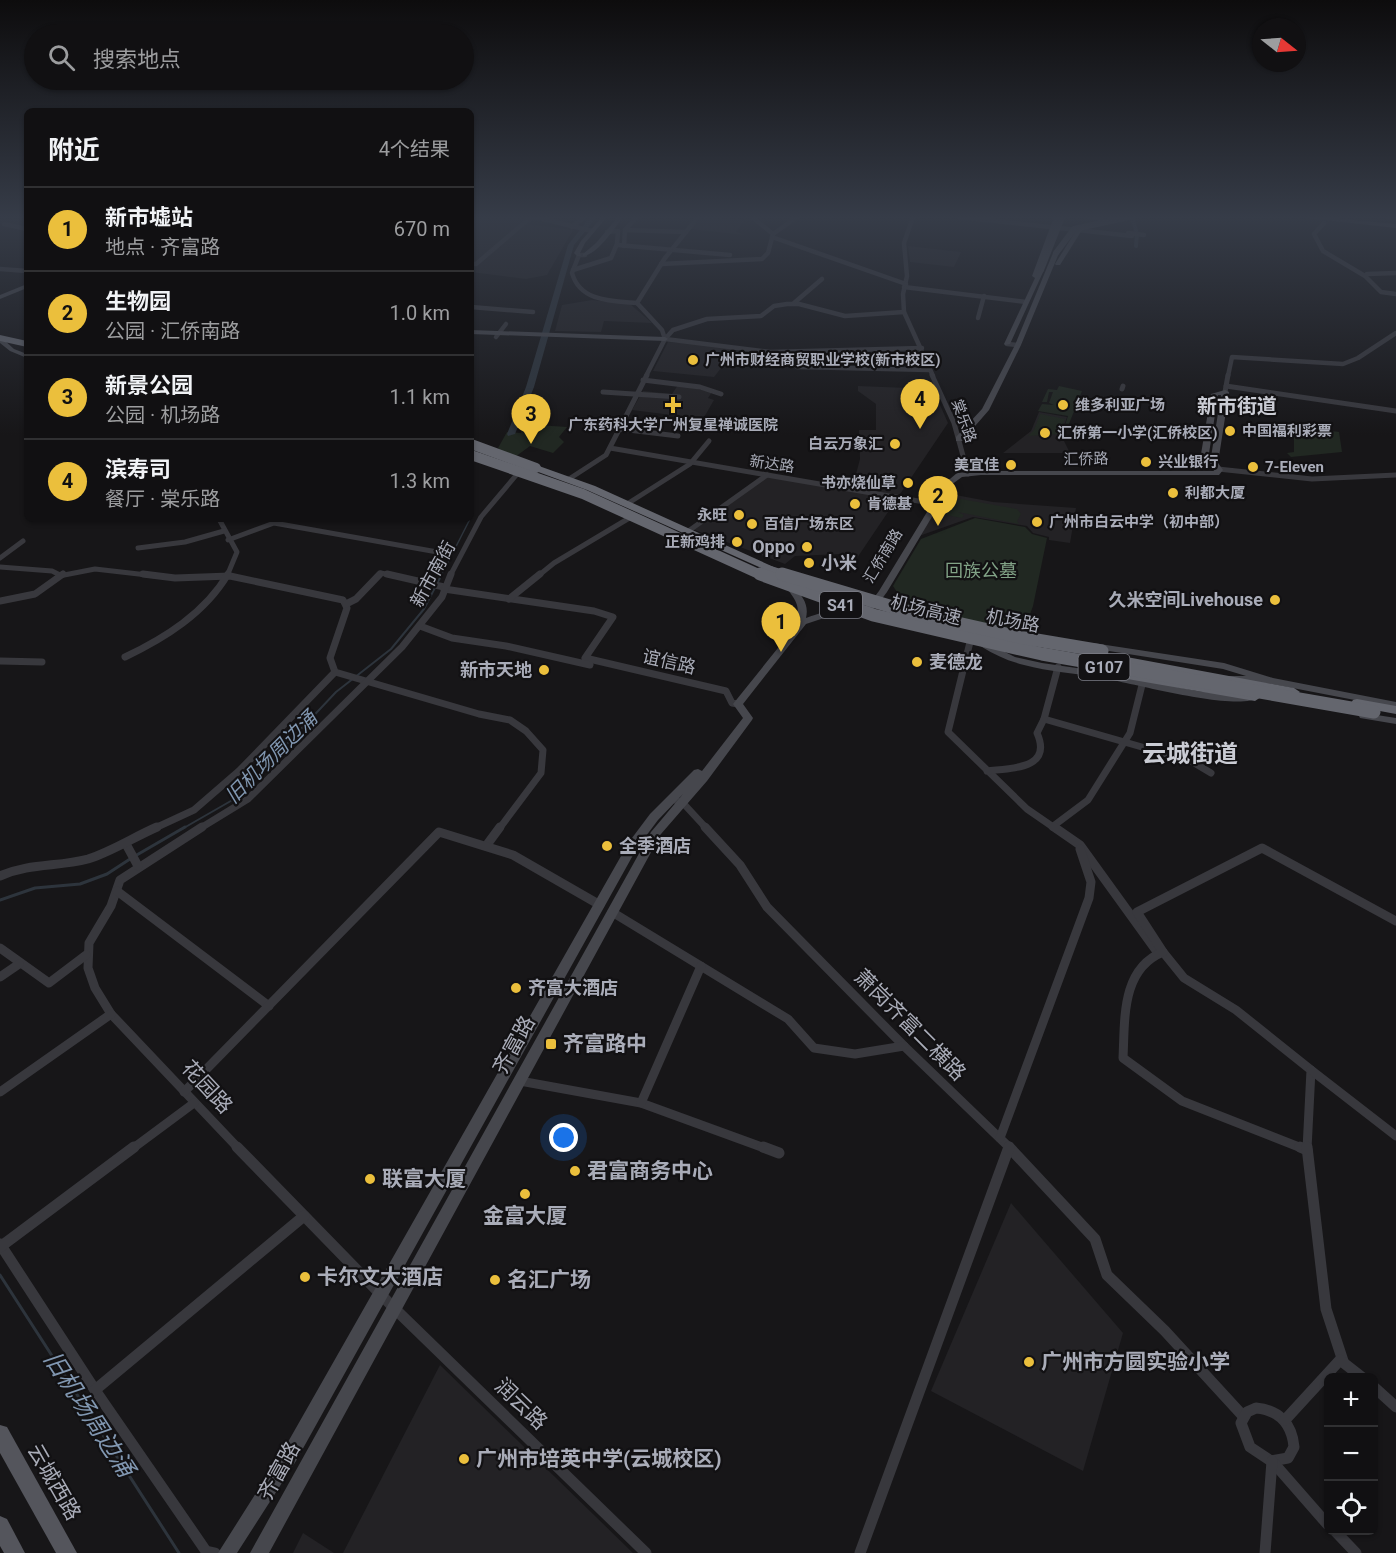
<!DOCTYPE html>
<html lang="zh">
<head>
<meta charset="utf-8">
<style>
	:root { --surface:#111012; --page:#1a191b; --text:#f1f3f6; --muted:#9c9d9f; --line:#303032; --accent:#ebbf3c }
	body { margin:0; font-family:Roboto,"Noto Sans SC",sans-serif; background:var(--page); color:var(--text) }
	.controls { position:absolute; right:18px; bottom:18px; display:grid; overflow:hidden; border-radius:9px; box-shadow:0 2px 4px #0004 }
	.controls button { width:54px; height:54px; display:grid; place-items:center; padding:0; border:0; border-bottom:2px solid var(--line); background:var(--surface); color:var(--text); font:30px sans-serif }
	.compass { position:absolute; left:1252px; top:18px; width:54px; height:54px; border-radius:50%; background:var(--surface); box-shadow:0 2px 4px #0004; rotate:107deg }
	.you { position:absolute; left:564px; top:1138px; width:21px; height:21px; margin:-15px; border:4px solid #fff; border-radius:50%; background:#1a73e8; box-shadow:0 0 0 9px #1a73e833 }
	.badge { display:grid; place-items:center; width:39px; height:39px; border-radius:50%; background:var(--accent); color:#111; font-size:20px; font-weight:700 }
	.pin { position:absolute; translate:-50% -50px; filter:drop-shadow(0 2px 3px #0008) }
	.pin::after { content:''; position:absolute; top:32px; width:21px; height:18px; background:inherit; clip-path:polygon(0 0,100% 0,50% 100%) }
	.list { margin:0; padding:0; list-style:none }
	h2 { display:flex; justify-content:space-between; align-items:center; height:78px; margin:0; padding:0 24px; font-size:26px }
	h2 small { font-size:20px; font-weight:400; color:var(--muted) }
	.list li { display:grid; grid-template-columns:39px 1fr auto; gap:18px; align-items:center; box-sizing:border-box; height:84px; padding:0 24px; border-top:2px solid var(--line) }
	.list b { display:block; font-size:22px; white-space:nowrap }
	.list p { margin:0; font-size:20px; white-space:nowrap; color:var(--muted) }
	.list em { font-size:20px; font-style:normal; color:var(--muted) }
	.icon { flex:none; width:33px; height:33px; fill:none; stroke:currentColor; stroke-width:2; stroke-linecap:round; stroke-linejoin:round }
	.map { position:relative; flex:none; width:1396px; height:1553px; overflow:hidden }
	.search { position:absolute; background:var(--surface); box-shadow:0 2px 4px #0004; left:24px; top:24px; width:450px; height:66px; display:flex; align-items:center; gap:15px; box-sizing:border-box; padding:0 21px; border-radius:33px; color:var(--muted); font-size:22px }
	.panel { position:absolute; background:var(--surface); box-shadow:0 2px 4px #0004; left:24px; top:108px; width:450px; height:414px; border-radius:9px }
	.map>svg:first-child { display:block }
	.built { fill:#232225 }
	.green { fill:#212822 }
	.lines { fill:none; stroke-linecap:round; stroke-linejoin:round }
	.stream-far2 { stroke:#2d343c; stroke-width:1.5 }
	.stream-far1 { stroke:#2d343c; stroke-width:2 }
	.stream { stroke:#2d343c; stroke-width:3 }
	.canal { stroke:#2d343c; stroke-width:4 }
	.river { fill:#2d343c; fill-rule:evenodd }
	.street-far4 { stroke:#38383d; stroke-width:4.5 }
	.street-far3 { stroke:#38383d; stroke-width:5 }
	.street-far2 { stroke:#38383d; stroke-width:7 }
	.street-far1 { stroke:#38383d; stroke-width:9 }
	.street { stroke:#38383d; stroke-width:11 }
	.secondary { fill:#46474d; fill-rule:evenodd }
	.primary { fill:#54555c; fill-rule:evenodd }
	.highway { fill:#64666e; fill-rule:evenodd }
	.rail { stroke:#4f5056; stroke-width:1.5; stroke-dasharray:4.5 4; stroke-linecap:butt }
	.secondary-bridge { stroke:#46474d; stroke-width:6 }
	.highway-bridge-far1 { stroke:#64666e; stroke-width:10 }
	.highway-bridge { stroke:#64666e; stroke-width:13 }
	.poi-dot { fill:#ebbf3c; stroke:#121113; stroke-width:2 }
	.labels { text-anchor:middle; stroke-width:4.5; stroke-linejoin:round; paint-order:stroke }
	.far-poi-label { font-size:15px; font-weight:bold; fill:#a9acb8; stroke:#121113; text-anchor:start }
	.far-street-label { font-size:15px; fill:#a9acb8; stroke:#121113 }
	.shield { fill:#121113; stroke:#7c7e86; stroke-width:1.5 }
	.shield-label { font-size:16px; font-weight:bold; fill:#a9acb8 }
	.poi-label { font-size:18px; font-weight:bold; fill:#a9acb8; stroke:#121113; text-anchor:start }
	.park-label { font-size:18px; fill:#81a286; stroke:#121113 }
	.street-label { font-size:18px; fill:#a9acb8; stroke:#121113 }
	.far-district-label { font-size:20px; font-weight:bold; fill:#caccd4; stroke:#121113 }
	.water-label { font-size:20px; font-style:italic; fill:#8197b1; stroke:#121113 }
	.near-street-label { font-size:21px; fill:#a9acb8; stroke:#121113 }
	.near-poi-label { font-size:21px; font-weight:bold; fill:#a9acb8; stroke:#121113; text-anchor:start }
	.district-label { font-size:24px; font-weight:bold; fill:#caccd4; stroke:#121113 }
	.near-water-label { font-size:24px; font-style:italic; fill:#8197b1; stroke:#121113 }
</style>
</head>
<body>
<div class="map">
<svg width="1396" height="1553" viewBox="0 0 1396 1553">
	<rect width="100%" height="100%" fill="#171618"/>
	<g class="built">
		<path d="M471 217H528L533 219 529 224 573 230 547 275 526 279 471 272Z"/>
		<path d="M700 217 745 220 736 232 745 235 690 229Z"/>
		<path d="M908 246 961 252 954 267 910 262Z"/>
		<path d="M592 300 630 304 652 323 604 321 601 332 555 331 562 305Z"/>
		<path d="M668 342 689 343 736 349 714 377 653 371Z"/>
		<path d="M678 385 712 392 708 398 714 400 703 419 632 410 643 391 672 394Z"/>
		<path d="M858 386 933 389 948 423 857 558 841 554 795 556 785 564 692 529 768 476 852 489 860 459 859 430H876V404L858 391Z"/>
		<path d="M1039 412 1067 417 1061 435 1070 453H1003L1031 431Z"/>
		<path d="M945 493 993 502 1076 508 1070 543 1049 540V537L1033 533 1027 526 973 517 919 536Z"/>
		<path d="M1011 1203 1123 1333 1083 1471 931 1391Z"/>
		<path d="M440 1365 633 1553H343Z"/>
		<path d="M303 1533 334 1553H293Z"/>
	</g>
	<g class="green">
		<path d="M1059 386 1082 391 1065 434H1062L1068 416 1038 411 1042 404 1054 405 1049 403 1053 392H1049L1047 402H1042L1048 389 1057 390Z"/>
		<path d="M1040 414 1065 419 1059 434 1028 436 1034 430Z"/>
		<path d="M1280 423 1287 426 1279 430 1290 434 1297 432 1290 425 1339 432 1342 452 1291 457 1287 453 1294 452V439L1289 435 1278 434 1269 439H1260L1256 434 1264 431 1257 425Z"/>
		<path d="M523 424 567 427 559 437 564 442 553 453 530 446 511 460 498 448 507 432 521 433Z"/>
		<path d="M961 499 1017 509 1021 514 1017 521 1019 524 958 512 964 515 962 518 946 515 951 502Z"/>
		<path d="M975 518 1025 527 1032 534 1047 538 1033 606 1025 628 1018 630 907 607 893 586 921 539Z"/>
	</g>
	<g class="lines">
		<path class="stream-far2" d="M441 576 470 519"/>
		<path class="stream-far1" d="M182 829 236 798 336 692 391 649 424 609 442 574"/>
		<g class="stream">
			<path d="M135 856 185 827"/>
			<path d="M0 900 35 888 80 884 107 874 130 859"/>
			<path d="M0 1275 179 1553"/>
		</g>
		<path class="canal" d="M1132 217 1137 234 1136 246"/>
		<path class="river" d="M590 217H597L574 245 534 387 515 434 508 436 507 434 526 387 568 245Z"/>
		<g class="street-far4">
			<path d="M535 217 592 231"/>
			<path d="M752 217 773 234"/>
			<path d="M913 217 904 243 907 276 903 294 904 312 933 376"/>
			<path d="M959 217 1132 236"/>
			<path d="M1324 223 1314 234 1323 251 1365 276 1381 292 1396 294"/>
			<path d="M4 224 27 229"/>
			<path d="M572 227 584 217"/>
			<path d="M625 230 686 232"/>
			<path d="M1128 233 1144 235"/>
			<path d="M772 237 906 284"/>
			<path d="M618 245 730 255"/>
			<path d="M624 246 625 230 637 217"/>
			<path d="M585 255H579L572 273C580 302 612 301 637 303"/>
			<path d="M471 264H476L531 217"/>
			<path d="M661 264 762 259 768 253 773 234 797 217"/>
			<path d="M0 269 27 271"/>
			<path d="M573 270 611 258 617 244 618 231 607 232"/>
			<path d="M1367 274 1396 273"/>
			<path d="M904 287 1026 302"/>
			<path d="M637 303 665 258 698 217"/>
			<path d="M637 303 662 330 665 339"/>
			<path d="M794 303 822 279"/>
			<path d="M471 307 533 312"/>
			<path d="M978 318 984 296"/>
			<path d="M496 337 506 324"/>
			<path d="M665 339 770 352 922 348"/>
			<path d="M1007 344 1018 345"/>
			<path d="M789 352 797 367 930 370"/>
			<path d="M646 376 665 339 673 330 707 319 761 316 774 306 787 304H799L845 316 904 312"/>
			<path d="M1228 376 1232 357 1343 364 1358 358 1396 333"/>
		</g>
		<g class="street-far3">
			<path d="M932 375 954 423 968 474"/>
			<path d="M643 380 700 387 721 394"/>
			<path d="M1226 386 1396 411"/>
			<path d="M1122 389 1123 386"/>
			<path d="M603 392 679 397"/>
			<path d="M1225 392 1228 375"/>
			<path d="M620 429 678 436"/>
			<path d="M610 448 930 503"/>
			<path d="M1218 469 1312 479 1396 475"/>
			<path d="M569 479 606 455 647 375"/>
			<path d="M627 504 690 464 709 441"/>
			<path d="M219 519 237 552 227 576"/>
			<path d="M687 532 767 475"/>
			<path d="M228 540 274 523 443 553"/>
			<path d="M138 548 185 542 224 531"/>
			<path d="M0 558 23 541"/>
			<path d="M0 567 52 571 60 575"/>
			<path d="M59 576 95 569 156 576"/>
			<path d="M378 576 381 573 394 576"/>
			<path d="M450 576 481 517 518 473"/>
			<path d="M538 576 554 563 631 517"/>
		</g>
		<g class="street-far2">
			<path d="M143 574 175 578 230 576 343 600 347 608 330 658 335 672 479 714 510 720 526 731 543 750 541 773 499 829"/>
			<path d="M387 574 444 587"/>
			<path d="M444 589 594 611 613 617 585 658 726 691 732 703 738 704"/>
			<path d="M509 599 540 574"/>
			<path d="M0 601 35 594 63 574"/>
			<path d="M346 604 356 599 380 574"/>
			<path d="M420 626 452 638 506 646 590 665"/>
			<path d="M970 642 948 732 1027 809 1056 829"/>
			<path d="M125 657C165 638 205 613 228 574"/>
			<path d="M0 661 42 662"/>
			<path d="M1044 719 1191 761 1211 773"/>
			<path d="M987 771C1012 768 1053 769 1037 733L1044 719 1058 667"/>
			<path d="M677 801 683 803 707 829"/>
			<path d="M1052 827 1088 800 1130 733 1142 685"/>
			<path d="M153 829 194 810 239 771 335 672"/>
			<path d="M199 829 248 799 402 647 442 597 451 574"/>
		</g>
		<g class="street-far1">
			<path d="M202 827 120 880 111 906 89 943 88 968 95 988 111 1014 239 1149"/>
			<path d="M705 827 740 865 767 907 904 1046 1011 1149"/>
			<path d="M1054 827 1080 845 1158 953"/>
			<path d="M126 844 138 866"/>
			<path d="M486 846 500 827"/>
			<path d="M0 876C30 863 57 867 88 859 111 852 134 837 157 827"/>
			<path d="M117 891 269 1006"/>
			<path d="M612 912 788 1019 814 1048 855 1054 904 1046"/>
			<path d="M0 948 49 983 86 955"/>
			<path d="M1163 952 1184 978 1236 1010 1311 1070 1307 1149"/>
			<path d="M0 977 19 964"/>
			<path d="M1311 1070 1396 1136"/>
			<path d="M520 1081 641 1103 767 1149"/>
			<path d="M0 1092 111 1014"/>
			<path d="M184 1092 439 832 513 855 600 905"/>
			<path d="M641 1103 701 966"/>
			<path d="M1000 1138 1089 898 1091 882 1080 849"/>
			<path d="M132 1149 194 1103"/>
			<path d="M1304 1149 1182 1101 1123 1058C1125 1019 1121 969 1163 952L1137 912 1262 848 1396 921"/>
		</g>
		<g class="street">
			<path d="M237 1147 394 1308 646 1553"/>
			<path d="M763 1147 779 1153"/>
			<path d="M1009 1147 1095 1239 1107 1275 1165 1331 1243 1416"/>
			<path d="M1300 1147 1307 1150"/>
			<path d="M1307 1147 1326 1309 1343 1361"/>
			<path d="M0 1244 95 1390 206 1551 215 1553"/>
			<path d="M0 1247 134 1147"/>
			<path d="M1374 1387 1396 1407"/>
			<path d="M95 1390 304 1216"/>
			<path d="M1256 1408C1279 1410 1292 1424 1294 1447L1288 1458 1271 1461 1250 1447 1241 1423 1247 1412Z"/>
			<path d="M1285 1420 1340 1360 1363 1378"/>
			<path d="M1272 1461 1328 1525"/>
			<path d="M1334 1530 1356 1553"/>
			<path d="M860 1553 1009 1147"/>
			<path d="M1265 1553 1272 1461"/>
		</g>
		<g class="secondary">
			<path d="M602 217H607L585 243 580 253 581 256H577L574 253 581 241Z"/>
			<path d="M618 217H623C614 229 597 255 583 256V254L596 243Z"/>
			<path d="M1054 217H1060L1041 268 1044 270 1010 344 1005 345 1004 344 1035 278 1032 276Z"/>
			<path d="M1081 217H1097L1113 221 1110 223Z"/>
			<path d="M1297 217H1321L1396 224V228Z"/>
			<path d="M1077 229 1082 230 1060 265H1056L1055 264Z"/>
			<path d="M1056 251 1059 253 1021 345 989 410 962 441H956V437L982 409 1015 345 1053 253Z"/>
			<path d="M27 284V288L0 299V295Z"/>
			<path d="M471 330 665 337 668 339 665 341 471 334Z"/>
			<path d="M0 338 3 339 14 349 27 354V358L10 351 0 343Z"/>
			<path d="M1225 390 1229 392 1218 463 1223 470 1219 475H981L962 477 951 485 887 592 875 608 863 615 855 616 846 614 830 616 806 624 743 704 753 718 752 720 707 781 661 834 269 1553H250L651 832 683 794 658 820 637 848 296 1461 237 1553H218L284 1449 629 842 650 814 694 770 698 769 702 771 743 718 733 704 794 628 792 626C802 611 798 603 788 590L789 588H795C803 597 809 605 806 618 823 612 839 607 857 611L869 604 879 591 944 484 957 473 981 471H1214L1210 463 1221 395H1218L1208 460 1203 467 1196 465 1200 460 1211 394Z"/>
			<path d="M985 642 1015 657 1042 663 1104 672 1197 691 1234 695 1254 694 1259 697C1239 713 1129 682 1101 678 1075 673 1049 672 1024 665 1008 661 995 655 982 647L980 645 982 643Z"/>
			<path d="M1093 643 1224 663 1273 678 1396 702V708L1272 684 1232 681 1229 680 1227 678 1229 676H1246L1223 669 1090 648 1088 646Z"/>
			<path d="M1364 713 1396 718V724L1360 718 1359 716 1360 714Z"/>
		</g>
		<g class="primary">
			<path d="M0 1425 7 1427 77 1553H56L0 1453Z"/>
			<path d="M0 1516 7 1519 25 1553H4L0 1546Z"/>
		</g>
		<g class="highway">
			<path d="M0 335 27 341V347L0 341Z"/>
			<path d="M525 461 595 486 787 573 785 575H777L587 490 522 466 520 464Z"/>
			<path d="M1089 650 1294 688 1300 692 1294 696 1085 657 1083 654Z"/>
			<path d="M1114 669 1255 693 1261 697 1255 701 1110 676 1108 673Z"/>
			<path d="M1357 699 1396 706V714L1353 706 1351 703 1353 700Z"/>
		</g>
		<path class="rail" d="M1380 217 1396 219"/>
		<g class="secondary-bridge">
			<path d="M1056 253 1074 229 1129 217"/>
			<path d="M1041 270 1062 217"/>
		</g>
		<g class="highway-bridge-far1">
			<path d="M471 444 536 468"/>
			<path d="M471 455 583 494 763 576"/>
			<path d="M767 570 787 576"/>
		</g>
		<g class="highway-bridge">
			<path d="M760 574 873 615 1042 654 1374 712"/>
			<path d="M782 574 913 613 1019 637 1102 651"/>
		</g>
	</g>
	<linearGradient id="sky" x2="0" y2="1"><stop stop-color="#0d0c0d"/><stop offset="0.5" stop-color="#363c48"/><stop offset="1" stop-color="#363c48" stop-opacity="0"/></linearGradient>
	<rect width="1396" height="435" fill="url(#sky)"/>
	<g class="poi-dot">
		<circle cx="693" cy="360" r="6"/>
		<path d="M670 396h6v6h6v6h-6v6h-6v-6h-6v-6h6z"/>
		<circle cx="1063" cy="405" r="6"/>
		<circle cx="1230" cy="431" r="6"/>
		<circle cx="1045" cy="433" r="6"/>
		<circle cx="895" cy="444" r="6"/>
		<circle cx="1146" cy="462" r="6"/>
		<circle cx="1011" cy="465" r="6"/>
		<circle cx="1253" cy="467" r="6"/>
		<circle cx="908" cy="483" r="6"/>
		<circle cx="1173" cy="493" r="6"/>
		<circle cx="855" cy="504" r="6"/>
		<circle cx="739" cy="515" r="6"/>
		<circle cx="1037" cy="522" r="6"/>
		<circle cx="752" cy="524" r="6"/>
		<circle cx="737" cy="542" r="6"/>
		<circle cx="807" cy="547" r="6"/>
		<circle cx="809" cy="563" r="6"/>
		<circle cx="1275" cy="600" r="6"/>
		<circle cx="917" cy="662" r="6"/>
		<circle cx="544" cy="670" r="6"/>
		<circle cx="607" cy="846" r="6"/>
		<circle cx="516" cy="988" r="6"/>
		<rect x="545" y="1038" width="12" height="12" rx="3"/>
		<circle cx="575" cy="1171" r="6"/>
		<circle cx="370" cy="1179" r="6"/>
		<circle cx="525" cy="1194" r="6"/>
		<circle cx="305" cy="1277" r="6"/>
		<circle cx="495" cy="1280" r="6"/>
		<circle cx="1029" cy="1362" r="6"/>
		<circle cx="464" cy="1459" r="6"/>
	</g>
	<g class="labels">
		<g class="far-poi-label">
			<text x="705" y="365">广州市财经商贸职业学校(新市校区)</text>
			<text x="1075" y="410">维多利亚广场</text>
			<text x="673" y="430" text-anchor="middle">广东药科大学广州复星禅诚医院</text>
			<text x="1242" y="436">中国福利彩票</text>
			<text x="1057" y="438">汇侨第一小学(汇侨校区)</text>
			<text x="883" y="449" text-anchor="end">白云万象汇</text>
			<text x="1158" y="467">兴业银行</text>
			<text x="999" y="470" text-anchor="end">美宜佳</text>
			<text x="1265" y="472">7-Eleven</text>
			<text x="896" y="488" text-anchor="end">书亦烧仙草</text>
			<text x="1185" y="498">利都大厦</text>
			<text x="867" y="509">肯德基</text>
			<text x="727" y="520" text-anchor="end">永旺</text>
			<text x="1049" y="527">广州市白云中学（初中部）</text>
			<text x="764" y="529">百信广场东区</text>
			<text x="725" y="547" text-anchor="end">正新鸡排</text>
		</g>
		<g class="far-street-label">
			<text transform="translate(964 421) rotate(70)" y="5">棠乐路</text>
			<text transform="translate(1086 459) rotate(-1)" y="5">汇侨路</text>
			<text transform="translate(772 464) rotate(8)" y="5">新达路</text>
			<text transform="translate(883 556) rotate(-59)" y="5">汇侨南路</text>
		</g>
		<g class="shield">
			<rect x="820" y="592" width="42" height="26" rx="4.5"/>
			<rect x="1078.5" y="654" width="51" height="26" rx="4.5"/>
		</g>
		<g class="shield-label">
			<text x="841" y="611">S41</text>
			<text x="1104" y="673">G107</text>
		</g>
		<g class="poi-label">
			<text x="795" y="553" text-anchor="end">Oppo</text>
			<text x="821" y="569">小米</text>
			<text x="1263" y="606" text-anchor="end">久米空间Livehouse</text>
			<text x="929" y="668">麦德龙</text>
			<text x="532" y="676" text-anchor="end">新市天地</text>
			<text x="619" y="852">全季酒店</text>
			<text x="528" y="994">齐富大酒店</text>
		</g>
		<g class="park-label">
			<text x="981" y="577">回族公墓</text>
		</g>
		<g class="street-label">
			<text transform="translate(433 574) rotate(-61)" y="6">新市南街</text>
			<text transform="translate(926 610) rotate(14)" y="6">机场高速</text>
			<text transform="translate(1013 621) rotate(11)" y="6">机场路</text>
			<text transform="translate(669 662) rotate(13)" y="6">谊信路</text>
		</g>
		<g class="far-district-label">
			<text x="1237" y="413">新市街道</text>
		</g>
		<g class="water-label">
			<text transform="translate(271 757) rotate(-45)" y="7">旧机场周边涌</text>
		</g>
		<g class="near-street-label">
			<text transform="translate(910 1025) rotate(45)" y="7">萧岗齐富二横路</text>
			<text transform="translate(514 1045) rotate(-61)" y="7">齐富路</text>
			<text transform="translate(207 1087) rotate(47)" y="7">花园路</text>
			<text transform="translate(521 1404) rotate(44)" y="7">润云路</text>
			<text transform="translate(279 1471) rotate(-61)" y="7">齐富路</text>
			<text transform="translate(54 1482) rotate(60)" y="7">云城西路</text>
		</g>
		<g class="near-poi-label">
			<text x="563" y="1051">齐富路中</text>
			<text x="587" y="1178">君富商务中心</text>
			<text x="382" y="1186">联富大厦</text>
			<text x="525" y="1223" text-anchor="middle">金富大厦</text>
			<text x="317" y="1284">卡尔文大酒店</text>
			<text x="507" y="1287">名汇广场</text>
			<text x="1041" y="1369">广州市方圆实验小学</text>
			<text x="476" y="1466">广州市培英中学(云城校区)</text>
		</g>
		<g class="district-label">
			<text x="1190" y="762">云城街道</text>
		</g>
		<g class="near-water-label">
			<text transform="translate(89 1414) rotate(57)" y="8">旧机场周边涌</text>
		</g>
	</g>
</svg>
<div class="controls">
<button>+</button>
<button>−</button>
<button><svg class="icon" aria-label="locate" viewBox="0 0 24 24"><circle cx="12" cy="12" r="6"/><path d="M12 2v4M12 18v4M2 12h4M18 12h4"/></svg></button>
</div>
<svg class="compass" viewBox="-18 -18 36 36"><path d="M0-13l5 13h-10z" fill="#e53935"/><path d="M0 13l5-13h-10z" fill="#9c9d9f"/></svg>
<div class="you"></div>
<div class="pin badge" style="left:781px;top:652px">1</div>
<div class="pin badge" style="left:938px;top:526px">2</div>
<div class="pin badge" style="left:531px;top:444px">3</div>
<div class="pin badge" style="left:920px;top:429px">4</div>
<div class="search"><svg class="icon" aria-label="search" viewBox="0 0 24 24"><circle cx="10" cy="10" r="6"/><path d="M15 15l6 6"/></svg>搜索地点</div>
<section class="panel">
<h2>附近<small>4个结果</small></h2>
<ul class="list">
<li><span class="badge">1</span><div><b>新市墟站</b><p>地点 · 齐富路</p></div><em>670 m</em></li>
<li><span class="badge">2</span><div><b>生物园</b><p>公园 · 汇侨南路</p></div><em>1.0 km</em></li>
<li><span class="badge">3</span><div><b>新景公园</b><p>公园 · 机场路</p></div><em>1.1 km</em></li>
<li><span class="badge">4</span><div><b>滨寿司</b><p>餐厅 · 棠乐路</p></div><em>1.3 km</em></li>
</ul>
</section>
</div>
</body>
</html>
